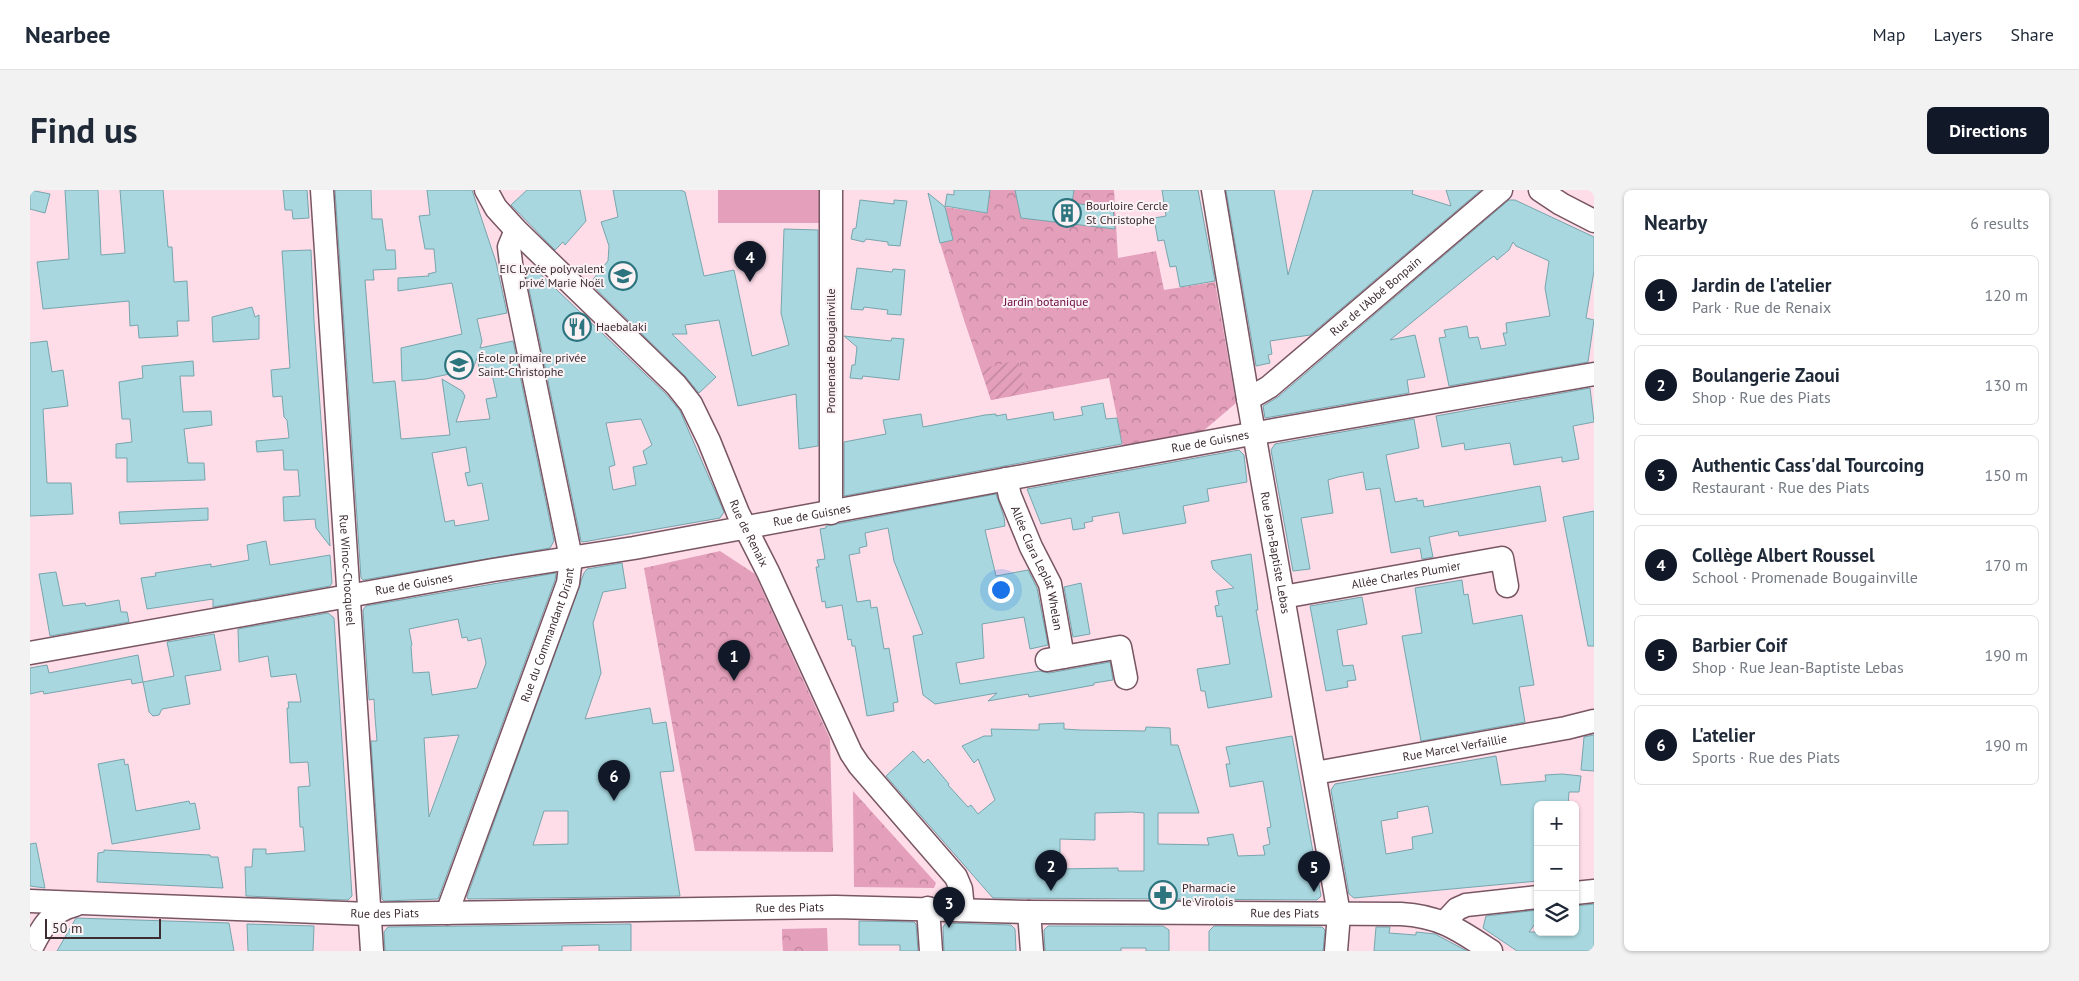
<!DOCTYPE html>
<html lang="en">
<head>
<meta charset="utf-8">
<style>
	:root { --surface:#fff; --page:#f2f2f3; --text:#1f2937; --muted:#747a83; --line:#e0e1e3; --accent:#111827 }
	body { margin:0; font-family:"PT Sans",sans-serif; background:var(--page); color:var(--text) }
	.controls { position:absolute; right:15px; bottom:15px; display:grid; overflow:hidden; border-radius:8px; box-shadow:0 1px 4px #0004 }
	.controls button { width:45px; height:45px; display:grid; place-items:center; padding:0; border:0; border-bottom:1px solid var(--line); background:var(--surface); color:var(--text); font:25px sans-serif }
	.scale { position:absolute; left:15px; bottom:12px; width:116px; box-sizing:border-box; padding-left:5px; border:2px solid #3d2d33; border-top:0; font-size:14px; line-height:18px; white-space:nowrap; color:#3d2d33; -webkit-text-stroke:4px #faf2f4; paint-order:stroke }
	.you { position:absolute; left:970px; top:399px; width:18px; height:18px; margin:-12px; border:4px solid #fff; border-radius:50%; background:#1a73e8; box-shadow:0 0 0 8px #1a73e833 }
	.badge { display:grid; place-items:center; width:32px; height:32px; border-radius:50%; background:var(--accent); color:#fff; font-size:16px; font-weight:700 }
	.pin { position:absolute; translate:-50% -41px; filter:drop-shadow(0 1px 2px #0008) }
	.pin::after { content:''; position:absolute; top:26px; width:18px; height:15px; background:inherit; clip-path:polygon(0 0,100% 0,50% 100%) }
	.list { margin:0; padding:0; list-style:none }
	h2 { display:flex; justify-content:space-between; align-items:center; height:65px; margin:0; padding:0 20px; font-size:21px }
	h2 small { font-size:16px; font-weight:400; color:var(--muted) }
	.list li { display:grid; grid-template-columns:32px 1fr auto; gap:15px; align-items:center; box-sizing:border-box; height:80px; margin:0 10px 10px; padding:0 10px; border:1px solid var(--line); border-radius:8px }
	.list b { display:block; font-size:19px; white-space:nowrap }
	.list p { margin:0; font-size:16px; white-space:nowrap; color:var(--muted) }
	.list em { font-size:16px; font-style:normal; color:var(--muted) }
	.icon { flex:none; width:28px; height:28px; fill:none; stroke:currentColor; stroke-width:2; stroke-linecap:round; stroke-linejoin:round }
	.map { position:relative; flex:none; width:1564px; height:761px; overflow:hidden; border-radius:8px }
	header { display:flex; align-items:center; gap:30px; box-sizing:border-box; height:70px; padding:0 25px; background:var(--surface); border-bottom:1px solid var(--line) }
	header strong { font-size:24px }
	nav { display:flex; gap:28px; margin-inline-start:auto; font-size:18px }
	.intro { display:flex; align-items:center; justify-content:space-between; box-sizing:border-box; height:120px; padding:0 30px }
	h1 { margin:0; font-size:35px }
	.button { padding:12px 22px; border-radius:8px; background:var(--accent); color:#fff; font-size:18px; font-weight:700 }
	main { display:flex; gap:30px; padding:0 30px }
	aside { flex:1; background:var(--surface); border-radius:8px; box-shadow:0 1px 4px #0004 }
	.map>svg:first-child { display:block }
	.grass { fill:#e49fba }
	.park { fill:url(#park-crowns) }
	.garden { fill:url(#garden-furrows) }
	.building { fill:#a8d7df; stroke:#77a5ac; fill-rule:evenodd }
	.lines { fill:none; stroke-linecap:round; stroke-linejoin:round }
	.minor-casing { stroke:#785663; stroke-width:25 }
	.minor { stroke:#fff; stroke-width:22 }
	.labels { text-anchor:middle; stroke-width:4; stroke-linejoin:round; paint-order:stroke }
	.poi-label { font-size:12px; fill:#3d2d33; stroke:#faf2f4; text-anchor:start }
	.street-label { font-size:12px; fill:#3d2d33; stroke:#faf2f4 }
	.park-label { font-size:12px; fill:#6a023e; stroke:#faf2f4 }
</style>
</head>
<body>
<header>
<strong>Nearbee</strong>
<nav><a>Map</a><a>Layers</a><a>Share</a></nav>
</header>
<div class="intro"><h1>Find us</h1><a class="button">Directions</a></div>
<main>
<div class="map">
<svg width="1564" height="761" viewBox="0 0 1564 761">
	<defs>
		<pattern id="park-crowns" width="20" height="18" patternUnits="userSpaceOnUse" patternTransform="scale(1.25)"><rect width="20" height="18" fill="#e49fba"/><path d="M2 6a3 3 0 1 1 6 0M12 15a3 3 0 1 1 6 0" fill="none" stroke="#ba8298"/></pattern>
		<pattern id="garden-furrows" width="10" height="10" patternUnits="userSpaceOnUse" patternTransform="scale(1.25)"><rect width="10" height="10" fill="#e49fba"/><path d="M-1 1l2-2M0 10L10 0M9 11l2-2" fill="none" stroke="#ba8298"/></pattern>
	</defs>
	<rect width="100%" height="100%" fill="#fedde9"/>
	<g class="grass">
		<rect x="688" y="0" width="103" height="33"/>
		<path d="M797 738 798 761H753L752 739Z"/>
	</g>
	<g class="park">
		<path d="M960 0H1084L1088 68 1126 61 1134 100 1185 92 1206 213 1172 242 1093 257 1079 188 961 210 934 130 910 53 923 50 915 17 956 23Z"/>
		<path d="M690 361 725 384 800 549 803 662 665 661 614 378Z"/>
		<path d="M823 601 906 693 904 698 824 697Z"/>
		<path d="M752 739H776L778 761H753Z"/>
	</g>
	<path class="garden" d="M988 170 997 202 961 210 951 179Z"/>
	<g class="building">
		<path d="M0 0 20 4 15 23 0 19Z"/>
		<path d="M35 0H68L71 65 95 63 90 0H133L138 57H142L144 92 157 91 159 131H147L148 146 109 148 108 135 100 136 99 111 13 119 7 72 39 69Z"/>
		<path d="M253 0H277L279 28 263 29 262 20H255Z"/>
		<path d="M305 0H341L342 29H352L356 60H365L366 79 343 80 344 90H335L343 193 365 191 371 249 420 245 412 189 432 201 435 206 426 232 460 229 456 209 467 207 461 180 457 181 456 177 449 178 447 168 443 179 396 189 372 191 371 158 432 144 422 93 368 101V88L399 86 398 84 406 82 404 59H395L389 26 400 25 397 0H442L466 72 477 123 447 129 452 151 450 158 483 151 524 351 520 358 333 390 331 388ZM436 257 440 282 435 283 438 296 452 293 459 330 425 336 424 330 415 332 402 263Z"/>
		<path d="M497 0H550L556 31 535 55 533 52 525 60 481 15Z"/>
		<path d="M583 0H650L655 2 674 86 704 80 722 166 759 155 751 123 754 39 788 40V256L769 259 766 204 708 216 689 130 655 135 657 144H642L686 187 669 203 655 186 560 93 578 71 579 56 571 32 588 27Z"/>
		<path d="M924 0H960L957 23 915 16 917 4 924 5Z"/>
		<path d="M985 0H1044L1042 13 1083 18 1085 39 991 28Z"/>
		<path d="M1132 0H1168L1185 91 1150 97 1146 76 1140 77 1134 50 1128 51 1124 28 1136 26Z"/>
		<path d="M1196 0H1244L1258 85 1283 0H1383L1382 4 1421 16 1416 0H1451L1280 145 1240 151 1242 164 1238 165 1240 173 1226 176Z"/>
		<path d="M898 3 915 17 923 50 910 53Z"/>
		<path d="M830 10 864 14V10L877 11 870 56 858 55V52L836 49 834 52 821 49 823 39 826 38Z"/>
		<path d="M1479 10H1485L1564 47V81L1556 128 1564 130 1558 172 1419 196 1409 148 1416 147 1414 140 1437 136 1439 148 1448 147 1451 159 1476 155 1473 143H1477L1476 133 1520 126 1515 98 1519 71 1486 56 1483 52 1479 60 1467 70 1464 66 1456 72 1360 150 1385 145 1395 187 1377 190 1379 203 1235 228 1233 216 1248 207Z"/>
		<path d="M281 60 284 131 300 356 286 338 285 329 254 331 253 307 270 306 268 280H254L253 260 227 262 226 251 259 248 257 230 254 227 252 206 243 207 241 180 260 178 252 61Z"/>
		<path d="M827 78 862 82 863 79 875 80 871 125 857 124 858 120 834 117 833 120 821 119Z"/>
		<path d="M508 82 636 204 650 221 694 322 690 328 553 352 551 351 496 84ZM611 229 622 255 613 261 617 274 603 277 606 295 583 300 579 277 585 275 576 233Z"/>
		<path d="M222 117 225 127 229 125V149L183 152 182 127Z"/>
		<path d="M814 146 861 151 862 148 874 149 869 190 833 186 832 189 820 188 822 175H825L827 157Z"/>
		<path d="M17 151 22 182 33 180 38 216 13 219 17 293H41L43 324 0 326V153Z"/>
		<path d="M163 171 164 186H150L153 222 181 221 182 235 154 239 158 273H174L175 290 97 292V268H86V254L102 252 100 229H92L89 192 113 188 112 176Z"/>
		<path d="M1560 198 1564 232 1543 236 1549 269 1532 272V267L1484 275 1480 253 1435 260 1434 253 1412 257 1406 226Z"/>
		<path d="M1073 213 1076 229 1087 228 1092 254 814 306V252L856 244 853 230 891 224 893 237 955 225 966 224V226L976 224 977 230 1023 222 1024 230 1053 225 1051 217Z"/>
		<path d="M1384 229 1389 258 1356 265 1365 312 1387 308V311L1393 310 1394 317 1510 296 1516 331 1429 346 1428 341 1399 347 1403 367 1392 369 1390 358 1361 363 1350 298 1336 300 1333 282 1308 287 1298 290 1303 323 1271 328 1280 379 1263 381 1241 260 1245 254Z"/>
		<path d="M1209 260 1214 265 1217 292 1177 299 1179 311 1153 316 1156 333 1093 344 1089 322 1062 327 1063 331 1054 333 1055 338 1043 340 1041 328 1011 334 997 299Z"/>
		<path d="M966 304 974 327 975 336 955 340 966 386 998 380 1007 398 1018 455 1000 459 994 427 952 434 954 468 926 473 930 494 1010 481 1019 483 1080 472 1083 490 1064 493V495L999 507 998 504 958 511 967 503 905 514 893 505 883 446 893 444 864 371 858 338 835 343 837 356 829 358 830 363 819 365 827 412 840 410 841 418 847 417 854 459 859 458 868 512 863 513 864 521 837 526 825 456H822L821 449 818 450 812 415 796 418 795 411 792 412 786 377H789L787 370 795 369 790 339 796 338V336Z"/>
		<path d="M178 318V330L90 334 89 322Z"/>
		<path d="M1564 321V456H1558L1533 327Z"/>
		<path d="M236 351 240 375 300 365 302 393 300 396 183 417V409L117 419 111 388 126 386 125 383 181 374V377L219 370 217 355Z"/>
		<path d="M1221 364 1228 420H1226L1242 507 1178 518 1175 501H1171L1167 479 1200 474 1192 426 1187 427 1185 416 1189 415 1186 401 1204 398 1183 379 1181 371Z"/>
		<path d="M592 373 596 398 573 402 563 433 571 483 555 529 620 518 623 534 636 532 644 581 630 582 650 706 438 709 437 707 554 383 557 379ZM514 621H538V654L503 655Z"/>
		<path d="M26 382 33 416 55 413 56 416 89 410 91 422H97L99 432 20 446 9 384Z"/>
		<path d="M526 383 525 390 408 709 354 711 352 709 341 551H347L345 527 344 509 339 510 333 420 336 416ZM428 429 432 448 437 447 438 451 451 448 456 473 447 498 402 505 399 482 383 483 381 456 382 455 379 439ZM429 545 421 567 399 627 394 548Z"/>
		<path d="M1432 390 1434 405 1438 404 1443 434 1492 425 1504 495 1489 497 1495 532 1391 551 1372 446 1392 443 1385 398Z"/>
		<path d="M1051 393 1060 444 1043 447 1034 397Z"/>
		<path d="M1332 407 1337 434 1307 440 1313 476 1323 475 1326 490 1317 491 1318 497 1296 501 1280 416Z"/>
		<path d="M298 423 304 428 322 706 318 710 216 706 215 677H222L223 659H236V664L275 661 273 637H270L268 597 280 596 278 572 260 573 257 518H259L258 512H271L266 484 241 487 238 466 209 472 208 439Z"/>
		<path d="M184 444 191 480 155 486 160 514 132 519 129 525 123 526 119 522 113 492 144 486 137 452Z"/>
		<path d="M108 465 113 492 102 494 101 489 14 504 13 501 0 504V478L17 475 19 483Z"/>
		<path d="M1034 533V539L1050 540 1115 541 1116 537 1140 538 1141 555H1148L1169 623H1128V654L1179 655 1177 648 1203 644 1208 666 1235 665 1233 656 1240 654 1237 638 1241 637 1233 591 1200 597 1196 574H1200L1196 557 1262 546 1291 706 1287 710 963 708 856 586 883 561 894 573 898 569 919 594 918 595 938 617 941 615 948 624 965 610 948 569 944 573 932 556 954 546H962L961 539 1005 540H1009V534ZM1102 622 1114 623V681H1088V678L1030 679V649L1065 650V623Z"/>
		<path d="M1564 545V581L1551 580 1554 547Z"/>
		<path d="M1466 566 1471 595 1516 591 1515 585 1532 584 1551 586 1549 602H1539L1538 615H1508V691L1324 708 1319 704 1301 600 1305 594ZM1398 616 1403 643 1382 647 1383 659 1356 664 1351 631 1368 628 1367 622Z"/>
		<path d="M94 569 95 575 98 574 106 621 159 611 160 614 165 613 170 639 82 654 68 574Z"/>
		<path d="M6 653 15 698 0 696V654Z"/>
		<path d="M74 660 180 665 181 667H188L193 698 67 692 68 663 74 662Z"/>
		<path d="M1564 714V761H1487L1453 738 1456 726 1508 720V730L1499 742H1545V716Z"/>
		<path d="M46 728 199 733 204 761H27Z"/>
		<path d="M829 731 884 732 886 734 888 761H870V755H829Z"/>
		<path d="M916 733 981 735 985 739 986 761H914L913 737Z"/>
		<path d="M217 734 284 736 283 761H218Z"/>
		<path d="M601 734V761H569V755L532 756V761H355L354 742 358 737Z"/>
		<path d="M1018 736H1133L1139 740V761H1116V758H1091V761H1015L1014 740Z"/>
		<path d="M1184 736 1292 737 1295 740 1293 761H1179V741Z"/>
		<path d="M1346 737H1360L1359 743 1386 745V742L1405 744 1437 761H1344Z"/>
	</g>
	<g class="lines">
		<defs>
			<g id="minor">
				<path id="s1" d="M292 0 342 761"/>
				<path id="s2" d="M456 0 466 18 486 40 646 195 661 214 679 251 708 323 738 382 821 563 829 575 926 687 931 699 933 719"/>
				<path id="s3" d="M1183 0 1218 209 1309 724 1306 761"/>
				<path d="M1510 0 1531 14 1564 31"/>
				<path id="s4" d="M1218 209 1239 197 1471 0"/>
				<path id="s5" d="M976 289 980 306 1001 357 1020 394 1033 467"/>
				<path d="M801 323V0"/>
				<path id="s6" d="M1253 407 1472 368 1477 396"/>
				<path id="s7" d="M0 463 463 380 604 358 1210 246 1564 184"/>
				<path d="M1017 470 1090 457 1096 488"/>
				<path id="s8" d="M1285 583 1536 538 1564 531"/>
				<path d="M1545 703 1564 701"/>
				<path id="s9" d="M0 711 339 724 805 717 999 722 1371 724C1410 726 1429 740 1461 761"/>
				<path d="M898 718 901 761"/>
				<path d="M999 722 1002 761"/>
				<path id="s10" d="M417 723 538 393 541 368 482 81 479 57 486 40"/>
				<path d="M1415 732 1427 719 1436 715 1508 707"/>
				<path d="M0 761C11 739 20 721 45 715"/>
			</g>
		</defs>
		<use href="#minor" class="minor-casing"/>
		<use href="#minor" class="minor"/>
	</g>
	<defs>
		<symbol id="building-ring" viewBox="-11 -11 22 22"><circle r="9.5" fill="#faf2f4" stroke="#2c747e" stroke-width="1.5"/><path d="M-4-6H4V6H1V3H-1V6H-4ZM-2.5-4.3h1.7v1.8h-1.7ZM.8-4.3h1.7v1.8H.8ZM-2.5-1h1.7V.8h-1.7ZM.8-1h1.7V.8H.8Z" fill="#2c747e"/></symbol>
		<symbol id="school-ring" viewBox="-11 -11 22 22"><circle r="9.5" fill="#faf2f4" stroke="#2c747e" stroke-width="1.5"/><path d="M0-5L7-2L0 1L-7-2ZM-4 1L0 2.5L4 1V4Q0 6-4 4Z" fill="#2c747e"/></symbol>
		<symbol id="restaurant-ring" viewBox="-11 -11 22 22"><circle r="9.5" fill="#faf2f4" stroke="#2c747e" stroke-width="1.5"/><path d="M-5-6h1v4h1v-4h1v4h1v-4h1v5L-1.5 .5V6h-2V.5L-5-1ZM5-6V6H3V1.5H1.5Q1.5-4 5-6Z" fill="#2c747e"/></symbol>
		<symbol id="pharmacy-ring" viewBox="-11 -11 22 22"><circle r="9.5" fill="#faf2f4" stroke="#2c747e" stroke-width="1.5"/><path d="M-2-6h4v4h4v4h-4v4h-4v-4h-4v-4h4Z" fill="#2c747e"/></symbol>
	</defs>
	<g fill-rule="evenodd">
		<use href="#building-ring" x="1021" y="7" width="32" height="32"/>
		<use href="#school-ring" x="577" y="70" width="32" height="32"/>
		<use href="#restaurant-ring" x="531" y="121" width="32" height="32"/>
		<use href="#school-ring" x="413" y="159" width="32" height="32"/>
		<use href="#pharmacy-ring" x="1117" y="689" width="32" height="32"/>
	</g>
	<g class="labels">
		<g class="poi-label">
			<text x="1056" y="20">Bourloire Cercle<tspan x="1056" dy="14">St Christophe</tspan></text>
			<text x="574" y="83" text-anchor="end">EIC Lycée polyvalent<tspan x="574" dy="14">privé Marie Noël</tspan></text>
			<text x="566" y="141">Haebalaki</text>
			<text x="448" y="172">École primaire privée<tspan x="448" dy="14">Saint-Christophe</tspan></text>
			<text x="1152" y="702">Pharmacie<tspan x="1152" dy="14">le Virolois</tspan></text>
		</g>
		<g class="street-label">
			<text dy="4" stroke="none"><textPath href="#s4" startOffset="164">Rue de l'Abbé Bonpain</textPath></text>
			<text transform="translate(801 161) rotate(-90)" y="4">Promenade Bougainville</text>
			<text dy="4" stroke="none"><textPath href="#s7" startOffset="1199">Rue de Guisnes</textPath></text>
			<text dy="4" stroke="none"><textPath href="#s7" startOffset="794">Rue de Guisnes</textPath></text>
			<text dy="4" stroke="none"><textPath href="#s2" startOffset="439">Rue de Renaix</textPath></text>
			<text dy="4" stroke="none"><textPath href="#s3" startOffset="368">Rue Jean-Baptiste Lebas</textPath></text>
			<text dy="4" stroke="none"><textPath href="#s5" startOffset="95">Allée Clara Leplat Whelan</textPath></text>
			<text dy="4" stroke="none"><textPath href="#s1" startOffset="381">Rue Winoc-Chocqueel</textPath></text>
			<text dy="4" stroke="none"><textPath href="#s6" startOffset="125">Allée Charles Plumier</textPath></text>
			<text dy="4" stroke="none"><textPath href="#s7" startOffset="390">Rue de Guisnes</textPath></text>
			<text dy="4" stroke="none"><textPath href="#s10" startOffset="296">Rue du Commandant Driant</textPath></text>
			<text dy="4" stroke="none"><textPath href="#s8" startOffset="142">Rue Marcel Verfaillie</textPath></text>
			<text dy="4" stroke="none"><textPath href="#s9" startOffset="760">Rue des Piats</textPath></text>
			<text dy="4" stroke="none"><textPath href="#s9" startOffset="355">Rue des Piats</textPath></text>
			<text dy="4" stroke="none"><textPath href="#s9" startOffset="1255">Rue des Piats</textPath></text>
		</g>
		<g class="park-label">
			<text x="1016" y="116">Jardin botanique</text>
		</g>
	</g>
</svg>
<div class="controls">
<button>+</button>
<button>−</button>
<button><svg class="icon" aria-label="layers" viewBox="0 0 24 24"><path d="M12 4l9 5-9 5-9-5zM3 14l9 5 9-5"/></svg></button>
</div>
<div class="scale">50 m</div>
<div class="you"></div>
<div class="pin badge" style="left:704px;top:491px">1</div>
<div class="pin badge" style="left:1021px;top:701px">2</div>
<div class="pin badge" style="left:919px;top:738px">3</div>
<div class="pin badge" style="left:720px;top:92px">4</div>
<div class="pin badge" style="left:1284px;top:702px">5</div>
<div class="pin badge" style="left:584px;top:611px">6</div>
</div>
<aside>
<h2>Nearby<small>6 results</small></h2>
<ul class="list">
<li><span class="badge">1</span><div><b>Jardin de l'atelier</b><p>Park · Rue de Renaix</p></div><em>120 m</em></li>
<li><span class="badge">2</span><div><b>Boulangerie Zaoui</b><p>Shop · Rue des Piats</p></div><em>130 m</em></li>
<li><span class="badge">3</span><div><b>Authentic Cass'dal Tourcoing</b><p>Restaurant · Rue des Piats</p></div><em>150 m</em></li>
<li><span class="badge">4</span><div><b>Collège Albert Roussel</b><p>School · Promenade Bougainville</p></div><em>170 m</em></li>
<li><span class="badge">5</span><div><b>Barbier Coif</b><p>Shop · Rue Jean-Baptiste Lebas</p></div><em>190 m</em></li>
<li><span class="badge">6</span><div><b>L'atelier</b><p>Sports · Rue des Piats</p></div><em>190 m</em></li>
</ul>
</aside>
</main>
</body>
</html>
